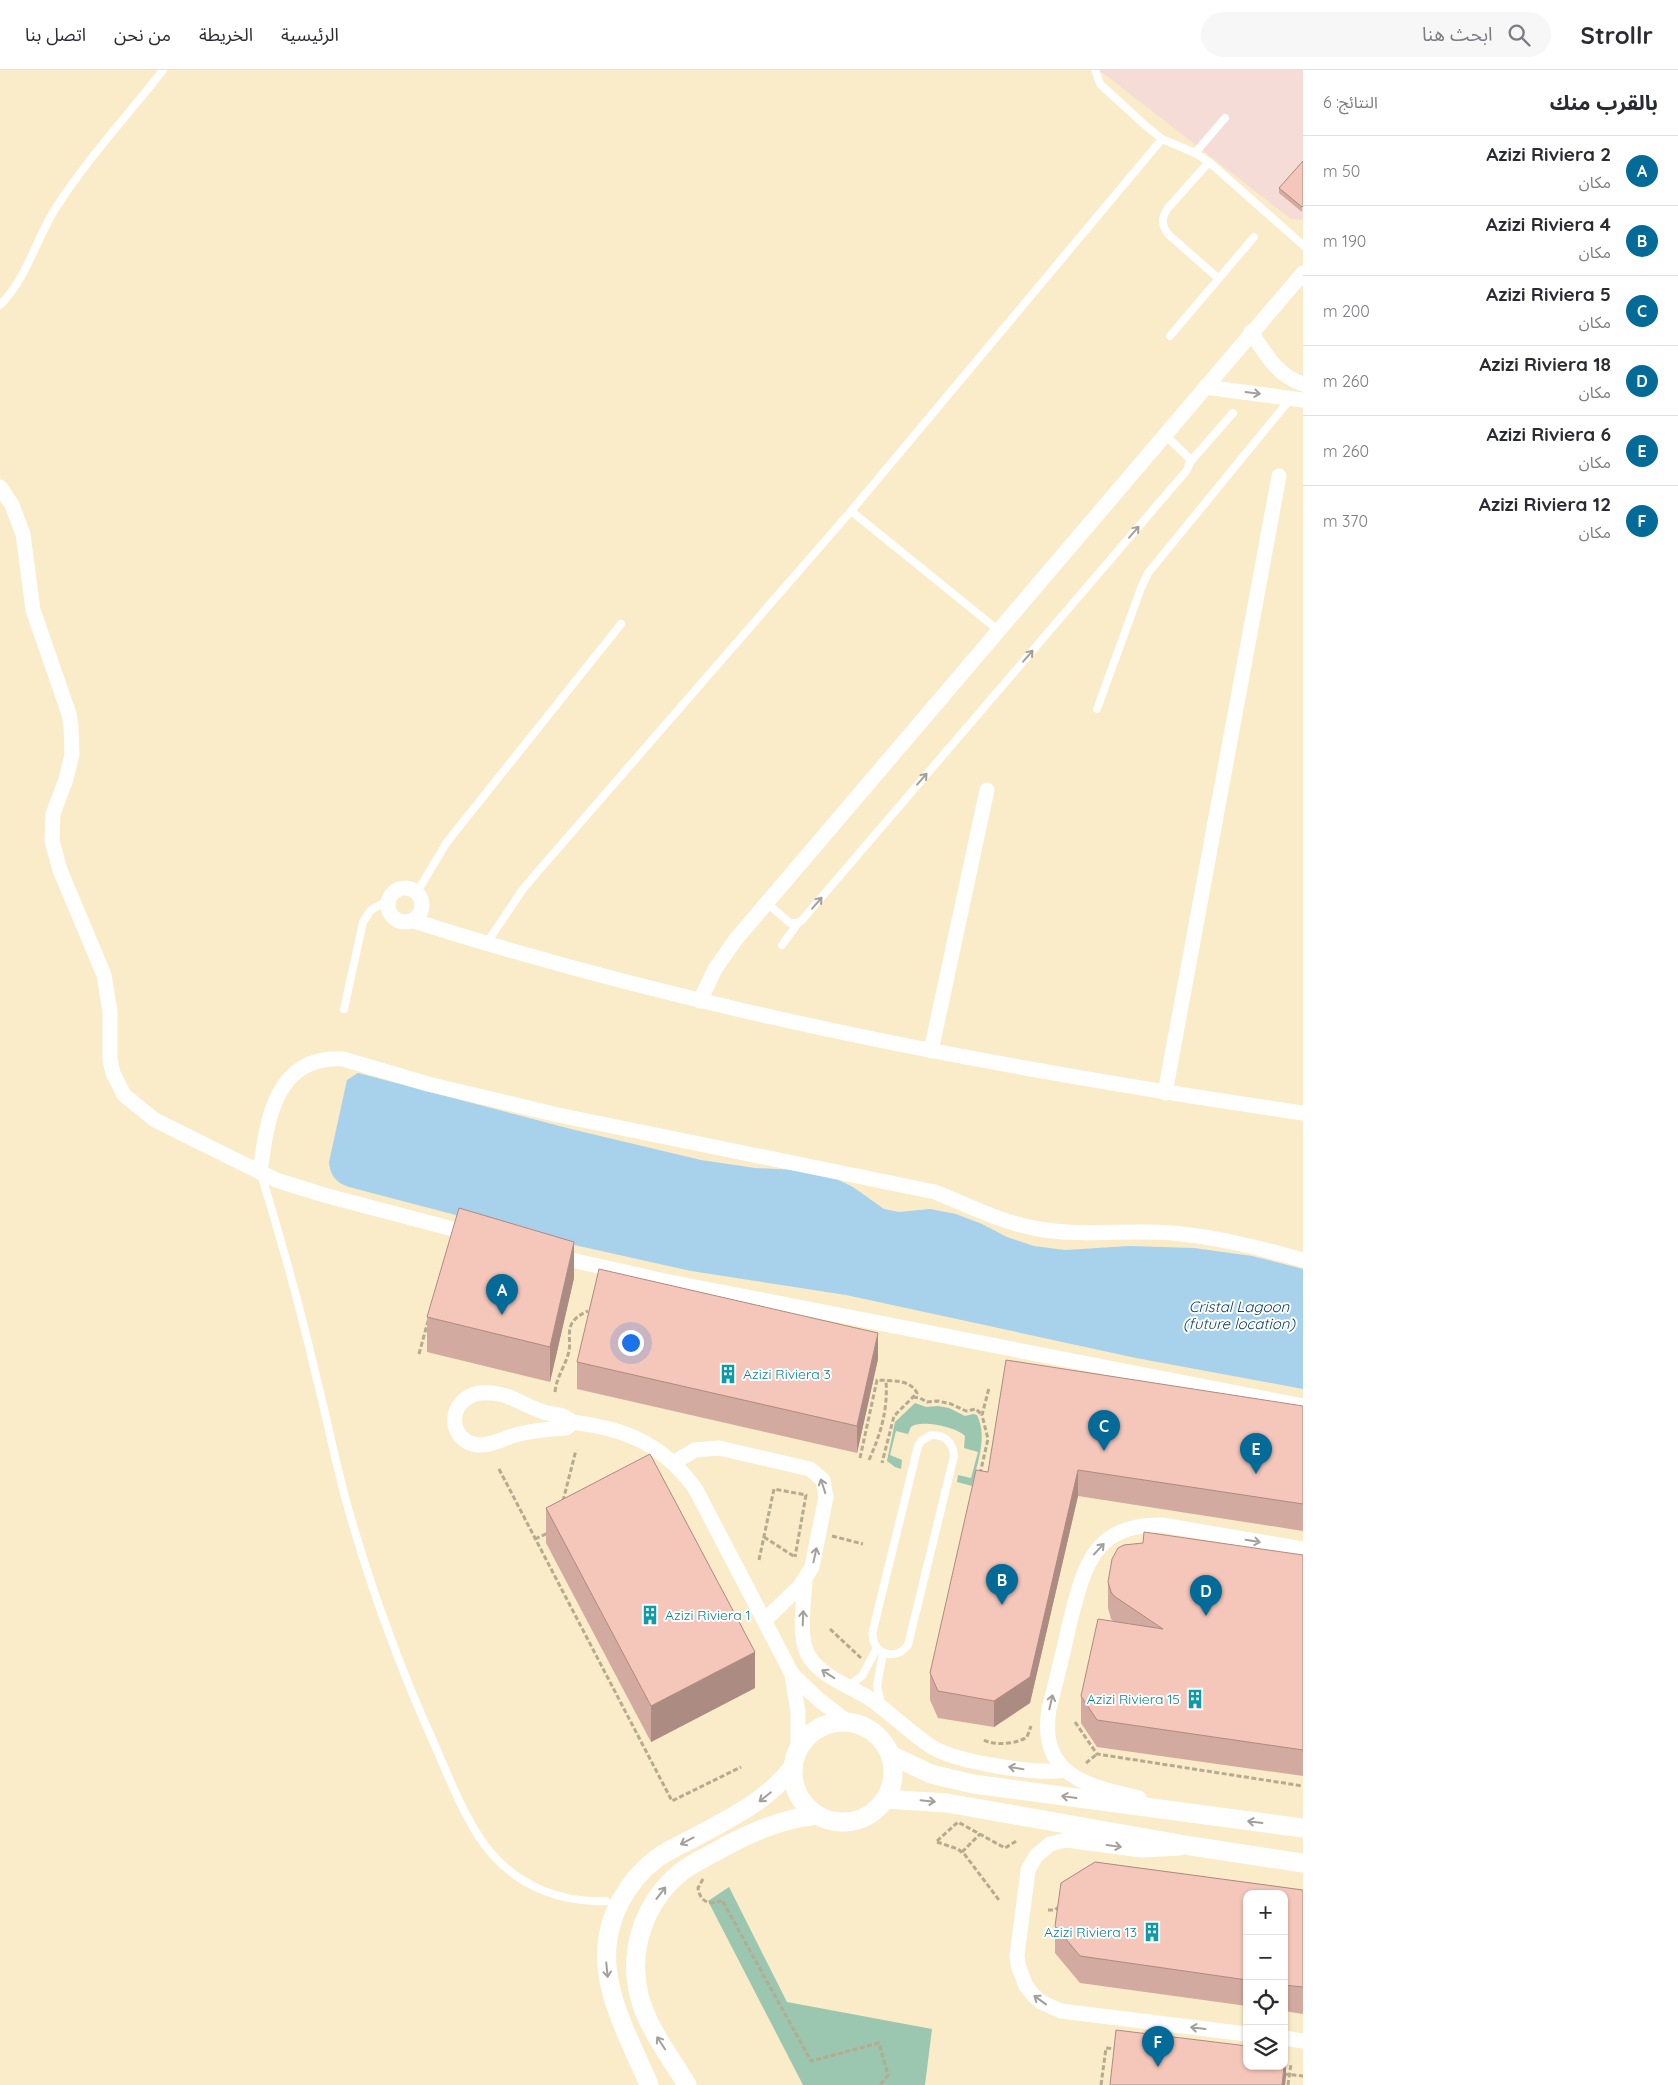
<!DOCTYPE html>
<html lang="ar">
<head>
<meta charset="utf-8">
<style>
	:root { --surface:#fff; --page:#f7f7f7; --text:#2b2b33; --muted:#7c7c81; --line:#e1e1e2; --accent:#046b98 }
	body { margin:0; font-family:Quicksand,"Noto Sans Arabic",sans-serif; background:var(--page); color:var(--text); direction:rtl }
	.controls { position:absolute; right:15px; bottom:15px; display:grid; overflow:hidden; border-radius:10px; box-shadow:0 1px 4px #0004 }
	.controls button { width:45px; height:45px; display:grid; place-items:center; padding:0; border:0; border-bottom:1px solid var(--line); background:var(--surface); color:var(--text); font:25px sans-serif }
	.you { position:absolute; left:630px; top:1272px; width:18px; height:18px; margin:-12px; border:4px solid #fff; border-radius:50%; background:#1a73e8; box-shadow:0 0 0 8px #1a73e833 }
	.badge { display:grid; place-items:center; width:32px; height:32px; border-radius:50%; background:var(--accent); color:#fff; font-size:16px; font-weight:700 }
	.pin { position:absolute; translate:-50% -41px; filter:drop-shadow(0 1px 2px #0008) }
	.pin::after { content:''; position:absolute; top:26px; width:18px; height:15px; background:inherit; clip-path:polygon(0 0,100% 0,50% 100%) }
	.list { margin:0; padding:0; list-style:none }
	h2 { display:flex; justify-content:space-between; align-items:center; height:65px; margin:0; padding:0 20px; font-size:21px }
	h2 small { font-size:16px; font-weight:400; color:var(--muted) }
	.list li { display:grid; grid-template-columns:32px 1fr auto; gap:15px; align-items:center; box-sizing:border-box; height:70px; padding:0 20px; border-top:1px solid var(--line) }
	.list b { display:block; font-size:19px; white-space:nowrap }
	.list p { margin:0; font-size:16px; white-space:nowrap; color:var(--muted) }
	.list em { font-size:16px; font-style:normal; color:var(--muted) }
	.icon { flex:none; width:28px; height:28px; fill:none; stroke:currentColor; stroke-width:2; stroke-linecap:round; stroke-linejoin:round }
	.map { position:relative; flex:none; width:1303px; height:2015px; overflow:hidden; direction:ltr }
	header { display:flex; align-items:center; gap:30px; box-sizing:border-box; height:70px; padding:0 25px; background:var(--surface); border-bottom:1px solid var(--line) }
	header strong { font-size:24px }
	nav { display:flex; gap:28px; margin-inline-start:auto; font-size:18px }
	.search { width:350px; height:45px; background:var(--page); display:flex; align-items:center; gap:12px; box-sizing:border-box; padding:0 18px; border-radius:28px; color:var(--muted); font-size:19px }
	main { display:flex }
	aside { flex:1; background:var(--surface) }
	.map>svg:first-child { display:block }
	.commercial { fill:#f6dcd6 }
	.green { fill:#9bc6b0 }
	.water { fill:#a8d2eb }
	.lines { fill:none; stroke-linecap:round; stroke-linejoin:round }
	.path { stroke:#b6aa8f; stroke-width:3; stroke-dasharray:5 2.5; stroke-linecap:butt }
	.service { stroke:#fff; stroke-width:8 }
	.minor { stroke:#fff; stroke-width:15 }
	.tertiary { stroke:#fff; stroke-width:19 }
	.wall { fill:#d3aaa0 }
	.shaded-wall { fill:#ac8b82 }
	.building { fill:#f5c6ba; stroke:#ac8b82 }
	.oneway { stroke:#a3a09b }
	.labels { text-anchor:middle; stroke-width:4; stroke-linejoin:round; paint-order:stroke }
	.culture-label { font-size:14px; fill:#0d838f; stroke:#fff; text-anchor:start }
	.water-label { font-size:15px; font-style:italic; fill:#033c56; stroke:#fff }
</style>
</head>
<body>
<header>
<strong>Strollr</strong>
<div class="search"><svg class="icon" aria-label="search" viewBox="0 0 24 24"><circle cx="10" cy="10" r="6"/><path d="M15 15l6 6"/></svg>ابحث هنا</div>
<nav><a>الرئيسية</a><a>الخريطة</a><a>من نحن</a><a>اتصل بنا</a></nav>
</header>
<main>
<aside>
<h2>بالقرب منك<small>النتائج: 6</small></h2>
<ul class="list">
<li><span class="badge">A</span><div><b>Azizi Riviera 2</b><p>مكان</p></div><em>50 m</em></li>
<li><span class="badge">B</span><div><b>Azizi Riviera 4</b><p>مكان</p></div><em>190 m</em></li>
<li><span class="badge">C</span><div><b>Azizi Riviera 5</b><p>مكان</p></div><em>200 m</em></li>
<li><span class="badge">D</span><div><b>Azizi Riviera 18</b><p>مكان</p></div><em>260 m</em></li>
<li><span class="badge">E</span><div><b>Azizi Riviera 6</b><p>مكان</p></div><em>260 m</em></li>
<li><span class="badge">F</span><div><b>Azizi Riviera 12</b><p>مكان</p></div><em>370 m</em></li>
</ul>
</aside>
<div class="map">
<svg width="1303" height="2015" viewBox="0 0 1303 2015">
	<rect width="100%" height="100%" fill="#faebc9"/>
	<path class="commercial" d="M1099 0H1303V150L1291 149Z"/>
	<g class="green">
		<path d="M915 1333 926 1337 938 1336 949 1338 965 1346 973 1344 977 1345C988 1368 977 1393 972 1416L957 1412 958 1405 971 1408 978 1382 964 1378 965 1366C957 1357 920 1349 911 1357L908 1364 896 1361 890 1385 902 1390 901 1399 895 1397 887 1391 895 1352Z"/>
		<path d="M729 1817 787 1932 932 1959 925 2015H803L708 1831Z"/>
	</g>
	<path class="water" d="M358 1003 575 1060 701 1090 755 1098 797 1100 828 1105 853 1117 884 1139 899 1142 930 1139 956 1144 982 1154 1007 1167 1034 1176 1065 1180 1129 1176 1194 1178 1252 1186 1303 1199V1319L1136 1288 846 1225 691 1201 543 1168 349 1117C336 1113 330 1105 329 1092L347 1010Z"/>
	<g class="lines">
		<g class="path">
			<path d="M419 1284 428 1251"/>
			<path d="M555 1322C557 1305 566 1295 569 1281 571 1271 567 1262 572 1253 576 1247 581 1244 588 1241"/>
			<path d="M913 1327 920 1328 927 1332 938 1331 951 1334 966 1341 976 1339 982 1345"/>
			<path d="M860 1388 877 1310C892 1311 910 1309 917 1323L894 1346 882 1393"/>
			<path d="M869 1390C881 1363 888 1340 886 1310"/>
			<path d="M499 1399 672 1731 741 1697"/>
			<path d="M980 1404 988 1369 982 1345 989 1318"/>
			<path d="M563 1431 576 1380"/>
			<path d="M832 1466 863 1474"/>
			<path d="M764 1467 795 1487"/>
			<path d="M535 1469 548 1463"/>
			<path d="M759 1490 774 1419 806 1425 795 1487"/>
			<path d="M830 1559 861 1588"/>
			<path d="M1075 1652 1097 1684 1303 1716"/>
			<path d="M984 1670C994 1676 1017 1674 1027 1667L1031 1656"/>
			<path d="M1086 1693 1097 1684"/>
			<path d="M937 1771 958 1752 1005 1778 1018 1770"/>
			<path d="M937 1772 958 1779 965 1785 999 1830"/>
			<path d="M962 1782 980 1764"/>
			<path d="M703 1809 698 1818C700 1832 710 1836 722 1830L811 1991 879 1973 888 2005 880 2015"/>
			<path d="M1048 1840H1055L1061 1835"/>
			<path d="M1284 2004 1303 2006"/>
			<path d="M1101 2015 1106 1978 1117 1979"/>
			<path d="M1288 2015 1291 1994"/>
		</g>
		<g class="service">
			<path d="M1095 0 1100 14 1146 56 1162 69 1195 83 1209 92 1303 175"/>
			<path d="M1195 83 1225 48"/>
			<path d="M1209 92 1168 138C1161 148 1161 155 1169 165L1218 208"/>
			<path d="M0 235C28 207 36 168 57 136 88 88 128 45 163 0"/>
			<path d="M1170 266 1254 167"/>
			<path d="M1190 392 1233 343"/>
			<path d="M851 441 998 560"/>
			<path d="M1097 639 1141 518 1148 503 1291 328"/>
			<path d="M417 822 447 772 621 554"/>
			<path d="M767 833 790 853H798L802 850 1187 400 1190 392 1189 388 1165 365"/>
			<path d="M486 874 523 819 540 799 851 441 1162 69"/>
			<path d="M782 875 798 853"/>
			<path d="M344 939 363 852 371 840 389 830"/>
			<path d="M261 1104C282 1172 301 1241 317 1310 328 1353 336 1396 348 1438 371 1518 399 1596 433 1671 448 1705 467 1756 492 1784 521 1817 562 1833 606 1831"/>
			<path d="M931 1365C944 1364 953 1372 954 1386L908 1575C895 1593 869 1583 873 1560L918 1376 921 1371Z"/>
			<path d="M848 1616 862 1606 877 1578"/>
			<path d="M881 1633 877 1616 883 1583"/>
		</g>
		<g class="minor">
			<path d="M1251 262C1265 283 1277 306 1303 314"/>
			<path d="M1205 317 1303 330"/>
			<path d="M0 417 12 435 23 464 33 540 69 644 71 657 72 684 66 709 53 744 52 771 60 800 104 905 110 942V990L113 1003 124 1025 155 1050 276 1110 324 1125 472 1164"/>
			<circle cx="405" cy="835" r="17"/>
			<path d="M414 851C703 943 1003 999 1303 1043"/>
			<path d="M700 931 715 899 736 869 1303 203"/>
			<path d="M931 981 987 720"/>
			<path d="M1165 1023 1279 406"/>
			<path d="M260 1102C267 1050 275 985 343 989L428 1014 558 1045 935 1122C970 1136 1002 1153 1039 1159 1084 1167 1128 1159 1173 1163 1217 1167 1260 1178 1303 1190"/>
			<path d="M554 1186 665 1211 1303 1336"/>
			<path d="M480 1323C510 1321 518 1334 544 1342 552 1345 564 1344 570 1350V1355L566 1358C550 1359 535 1360 519 1364 506 1367 492 1376 478 1375 447 1371 446 1329 480 1323Z"/>
			<path d="M570 1352C625 1358 661 1373 695 1418L792 1604 798 1642V1680"/>
			<path d="M673 1393 695 1380 719 1378 810 1399 823 1410 826 1427 812 1497 800 1516 765 1550"/>
			<path d="M805 1510C804 1531 798 1566 808 1585 820 1606 849 1616 869 1628 891 1643 910 1663 932 1677 956 1692 1037 1705 1065 1700"/>
			<path d="M792 1604 819 1630 848 1652"/>
			<path d="M1139 1728C1088 1716 1038 1706 1049 1639 1056 1611 1063 1584 1069 1556 1083 1501 1091 1453 1162 1455L1303 1479"/>
			<path d="M1180 1778 1142 1780 1066 1770 1050 1774 1036 1786 1028 1800 1027 1809 1017 1885 1018 1895 1026 1916 1033 1925 1041 1932 1061 1941 1247 1964"/>
			<path d="M1284 1968 1303 1971"/>
		</g>
		<g class="tertiary">
			<circle cx="843" cy="1702" r="50"/>
			<path d="M891 1685 931 1704 973 1714 1303 1758"/>
			<path d="M886 1729 947 1733 1191 1776 1303 1793"/>
			<path d="M649 2015C624 1955 586 1896 620 1832 629 1815 640 1801 656 1789 669 1779 685 1773 699 1765 734 1746 768 1730 793 1697"/>
			<path d="M687 2015C670 1986 647 1958 639 1925 628 1879 645 1831 681 1802 694 1792 710 1785 724 1777 754 1761 782 1749 817 1745"/>
		</g>
	</g>
	<g class="wall">
		<path d="M1303 91 1302 142 1279 123V118Z"/>
		<path d="M574 1208 550 1312 427 1282V1247Z"/>
		<path d="M878 1289 857 1383 577 1319V1292Z"/>
		<path d="M1303 1336V1461L1078 1426 1030 1633 994 1657 938 1648 930 1630V1603L988 1402Z"/>
		<path d="M546 1438 755 1618 651 1672 546 1473Z"/>
		<path d="M1303 1485V1706L1097 1677 1081 1653V1626L1113 1551 1111 1549 1108 1538V1512Z"/>
		<path d="M1095 1792 1303 1820V1944L1284 1941V1824H1247V1936L1080 1913 1055 1883V1856L1061 1813Z"/>
	</g>
	<g class="shaded-wall">
		<path d="M574 1172V1208L550 1312V1277Z"/>
		<path d="M878 1263V1289L857 1383V1356Z"/>
		<path d="M1078 1400V1426L1030 1633 994 1657V1631Z"/>
		<path d="M755 1582V1618L651 1672V1636Z"/>
		<path d="M1286 1981V2007L1285 2015H1282Z"/>
	</g>
	<g class="building">
		<path d="M1303 91V136L1302 137 1279 118Z"/>
		<path d="M459 1138 574 1172 550 1277 427 1247Z"/>
		<path d="M599 1199 878 1263 857 1356 577 1292Z"/>
		<path d="M1006 1290 1303 1336V1434L1078 1400 1030 1607 994 1631 938 1621 930 1603 976 1400 988 1402Z"/>
		<path d="M650 1384 755 1582 651 1636 546 1438Z"/>
		<path d="M1144 1462 1303 1485V1680L1097 1650 1081 1626 1098 1549 1163 1559 1114 1526 1111 1522 1108 1512 1112 1489 1118 1478 1124 1475 1143 1473Z"/>
		<path d="M1095 1792 1303 1820V1917L1284 1915V1824H1247V1910L1080 1886 1055 1856 1061 1813Z"/>
		<path d="M1116 1960 1247 1976V1996H1284L1282 2015H1110Z"/>
		<path d="M1284 1981H1286L1284 1996Z"/>
	</g>
	<defs><path id="oneway-shaft" d="M-6 0H5M1.5-3L5.5 0L1.5 3" fill="none" stroke-width="1.6" stroke-linecap="round" stroke-linejoin="round" transform="scale(1.25)"/></defs>
	<g class="oneway">
		<use href="#oneway-shaft" transform="translate(1253 323) rotate(7)"/>
		<use href="#oneway-shaft" transform="translate(1134 462) rotate(-49)"/>
		<use href="#oneway-shaft" transform="translate(1028 586) rotate(-49)"/>
		<use href="#oneway-shaft" transform="translate(922 709) rotate(-49)"/>
		<use href="#oneway-shaft" transform="translate(817 833) rotate(-49)"/>
		<use href="#oneway-shaft" transform="translate(823 1416) rotate(-108)"/>
		<use href="#oneway-shaft" transform="translate(1253 1471) rotate(10)"/>
		<use href="#oneway-shaft" transform="translate(1099 1479) rotate(-47)"/>
		<use href="#oneway-shaft" transform="translate(815 1485) rotate(-78)"/>
		<use href="#oneway-shaft" transform="translate(803 1548) rotate(-88)"/>
		<use href="#oneway-shaft" transform="translate(828 1604) rotate(-147)"/>
		<use href="#oneway-shaft" transform="translate(1051 1632) rotate(-77)"/>
		<use href="#oneway-shaft" transform="translate(1016 1698) rotate(-170)"/>
		<use href="#oneway-shaft" transform="translate(765 1727) rotate(141)"/>
		<use href="#oneway-shaft" transform="translate(1069 1727) rotate(-172)"/>
		<use href="#oneway-shaft" transform="translate(928 1731) rotate(6)"/>
		<use href="#oneway-shaft" transform="translate(1255 1752) rotate(-173)"/>
		<use href="#oneway-shaft" transform="translate(687 1771) rotate(152)"/>
		<use href="#oneway-shaft" transform="translate(1114 1776) rotate(8)"/>
		<use href="#oneway-shaft" transform="translate(661 1823) rotate(-52)"/>
		<use href="#oneway-shaft" transform="translate(607 1900) rotate(84)"/>
		<use href="#oneway-shaft" transform="translate(1040 1930) rotate(-144)"/>
		<use href="#oneway-shaft" transform="translate(1198 1958) rotate(-173)"/>
		<use href="#oneway-shaft" transform="translate(661 1973) rotate(-123)"/>
	</g>
	<defs>
		<symbol id="building-bare" viewBox="-9 -9 18 18"><path d="M-4-6H4V6H1V3H-1V6H-4ZM-2.5-4.3h1.7v1.8h-1.7ZM.8-4.3h1.7v1.8H.8ZM-2.5-1h1.7V.8h-1.7ZM.8-1h1.7V.8H.8Z" fill="#0f9aa8" stroke="#fff" stroke-width="2.5" paint-order="stroke"/></symbol>
	</defs>
	<g fill-rule="evenodd">
		<use href="#building-bare" x="714" y="1290" width="28" height="28"/>
		<use href="#building-bare" x="636" y="1531" width="28" height="28"/>
		<use href="#building-bare" x="1181" y="1615" width="28" height="28"/>
		<use href="#building-bare" x="1138" y="1848" width="28" height="28"/>
	</g>
	<g class="labels">
		<g class="culture-label">
			<text x="743" y="1309">Azizi Riviera 3</text>
			<text x="665" y="1550">Azizi Riviera 1</text>
			<text x="1180" y="1634" text-anchor="end">Azizi Riviera 15</text>
			<text x="1137" y="1867" text-anchor="end">Azizi Riviera 13</text>
		</g>
		<g class="water-label">
			<text x="1239" y="1242">Cristal Lagoon<tspan x="1239" dy="17">(future location)</tspan></text>
		</g>
	</g>
</svg>
<div class="controls">
<button>+</button>
<button>−</button>
<button><svg class="icon" aria-label="locate" viewBox="0 0 24 24"><circle cx="12" cy="12" r="6"/><path d="M12 2v4M12 18v4M2 12h4M18 12h4"/></svg></button>
<button><svg class="icon" aria-label="layers" viewBox="0 0 24 24"><path d="M12 4l9 5-9 5-9-5zM3 14l9 5 9-5"/></svg></button>
</div>
<div class="you"></div>
<div class="pin badge" style="left:502px;top:1245px">A</div>
<div class="pin badge" style="left:1002px;top:1535px">B</div>
<div class="pin badge" style="left:1104px;top:1381px">C</div>
<div class="pin badge" style="left:1206px;top:1546px">D</div>
<div class="pin badge" style="left:1256px;top:1404px">E</div>
<div class="pin badge" style="left:1158px;top:1997px">F</div>
</div>
</main>
</body>
</html>
